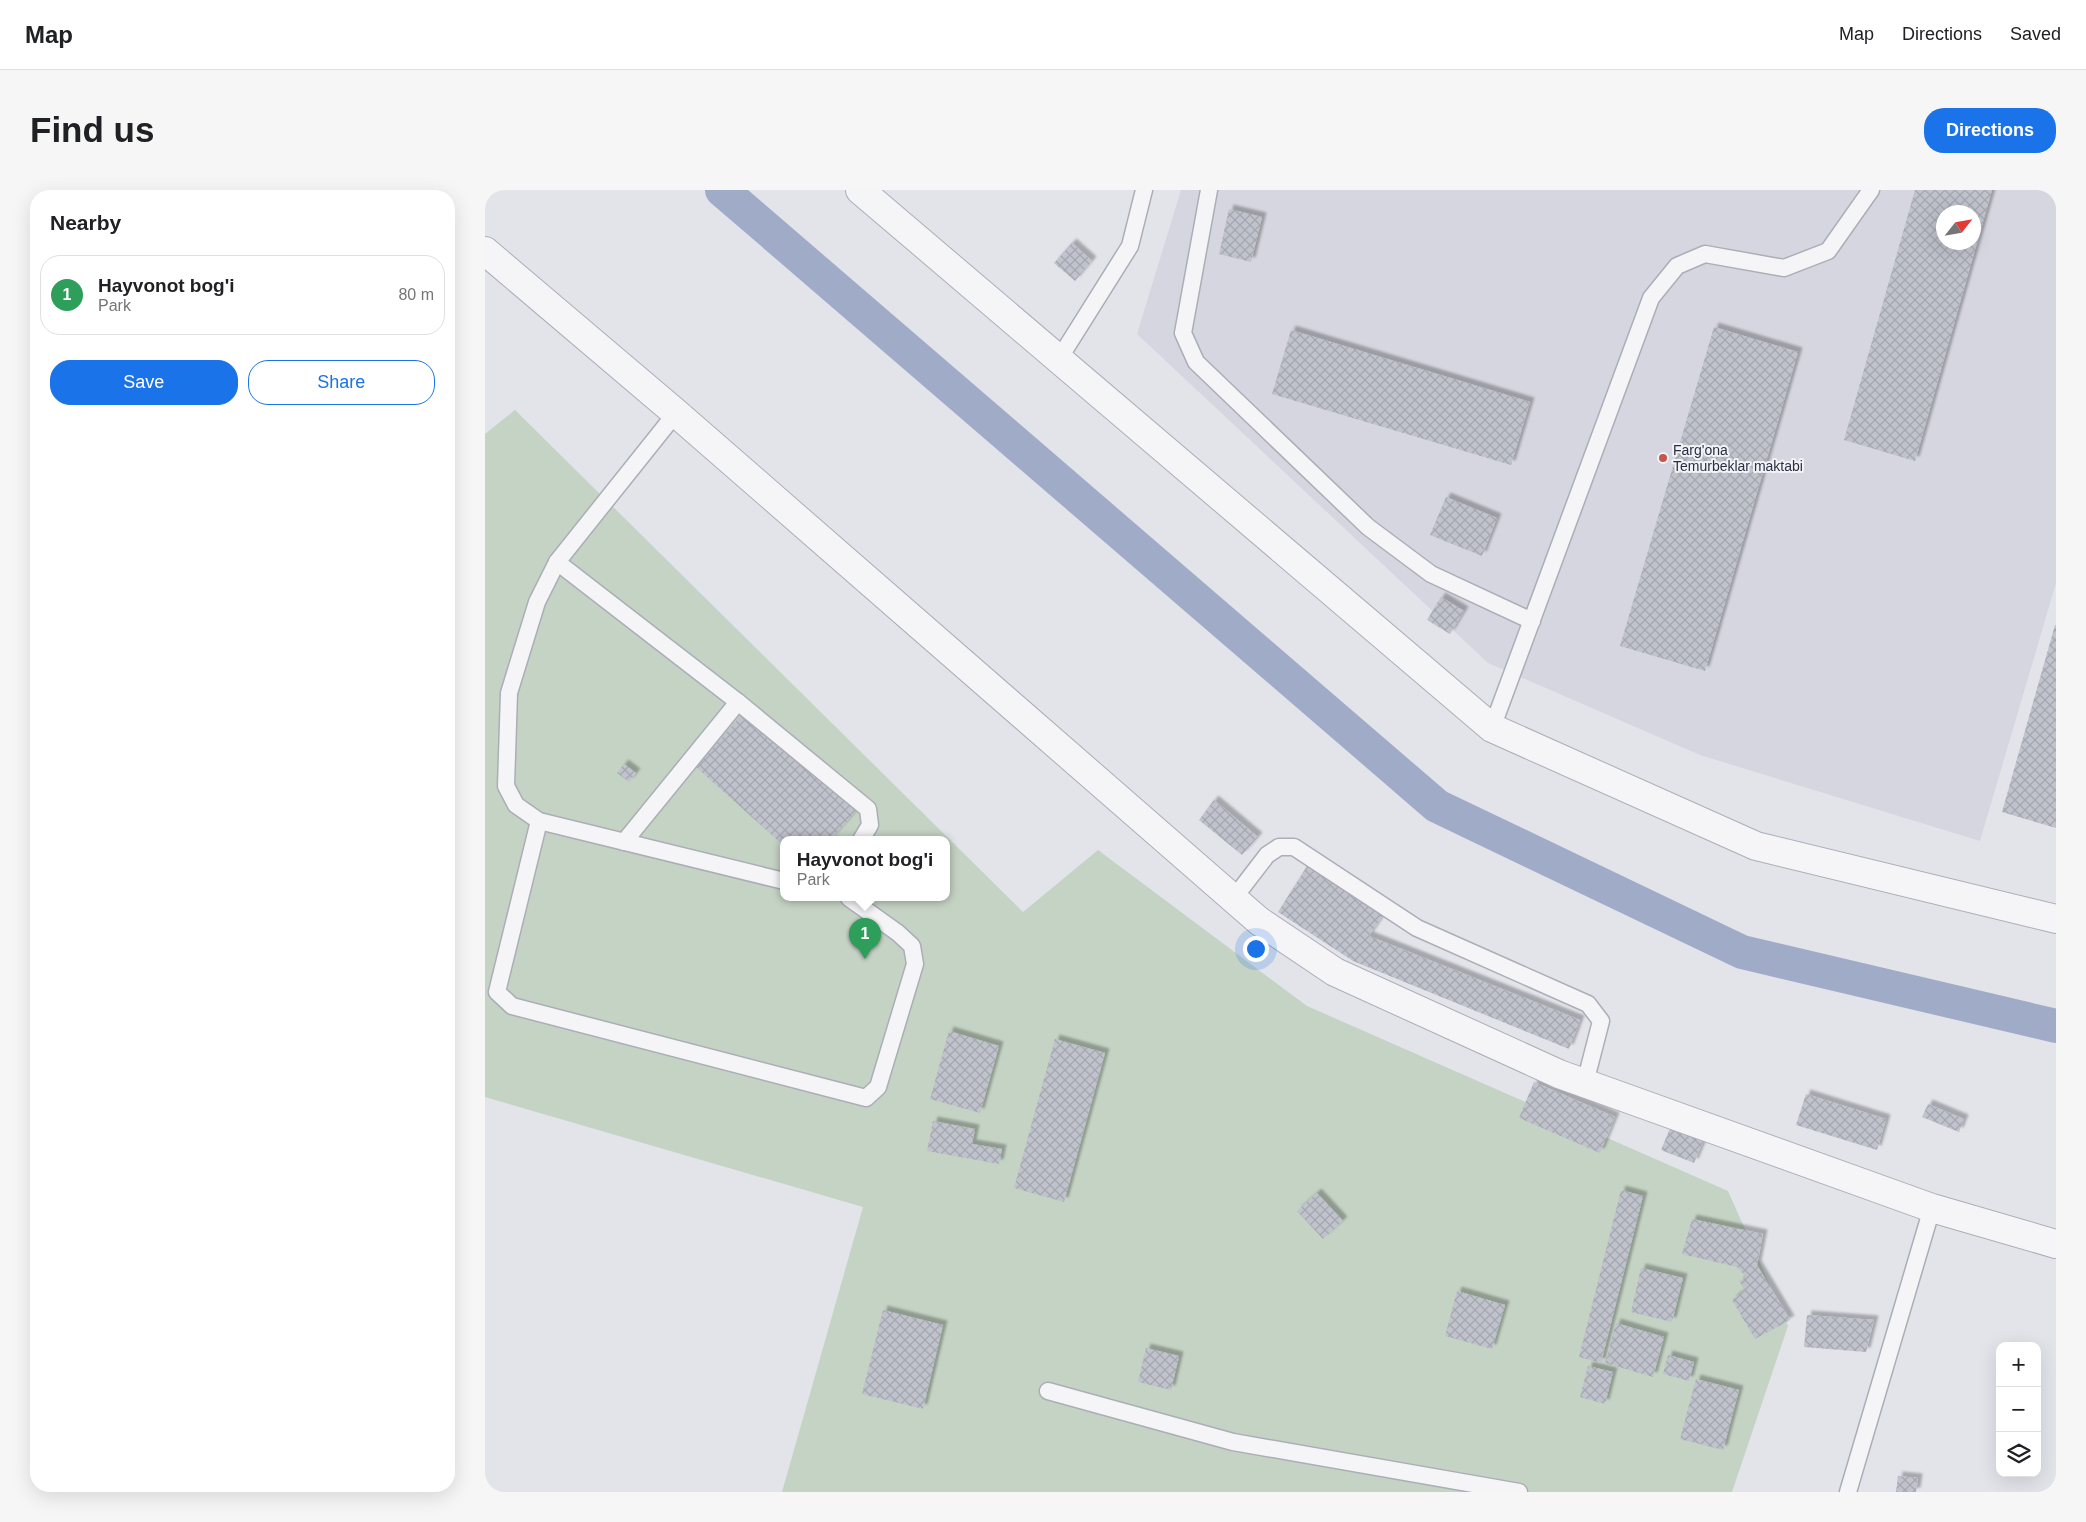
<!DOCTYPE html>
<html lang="en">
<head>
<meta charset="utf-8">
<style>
	:root { --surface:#fff; --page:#f6f6f6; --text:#202124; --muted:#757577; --line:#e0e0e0; --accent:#1a73e8 }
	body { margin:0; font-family:Helvetica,sans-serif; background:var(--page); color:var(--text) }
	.controls { position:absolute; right:15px; bottom:15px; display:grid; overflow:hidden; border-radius:10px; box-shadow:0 5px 20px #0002 }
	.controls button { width:45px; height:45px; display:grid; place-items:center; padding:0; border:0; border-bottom:1px solid var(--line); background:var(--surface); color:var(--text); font:25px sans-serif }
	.compass { position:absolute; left:1451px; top:15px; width:45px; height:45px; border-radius:50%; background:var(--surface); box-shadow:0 5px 20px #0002; rotate:59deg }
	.you { position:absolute; left:770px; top:758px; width:18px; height:18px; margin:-12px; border:4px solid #fff; border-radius:50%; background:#1a73e8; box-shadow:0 0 0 8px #1a73e833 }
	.badge { display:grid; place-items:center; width:32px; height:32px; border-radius:50%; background:var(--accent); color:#fff; font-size:16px; font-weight:700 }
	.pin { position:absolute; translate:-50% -41px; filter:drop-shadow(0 1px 2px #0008) }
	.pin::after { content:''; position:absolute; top:26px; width:18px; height:15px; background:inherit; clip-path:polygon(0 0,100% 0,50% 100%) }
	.popup { position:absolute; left:295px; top:646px; width:170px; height:65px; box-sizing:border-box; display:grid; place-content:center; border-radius:10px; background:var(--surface); filter:drop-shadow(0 1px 4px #0005); font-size:16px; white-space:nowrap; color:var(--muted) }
	.popup b { font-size:19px; color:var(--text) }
	.popup::after { content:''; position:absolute; left:50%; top:100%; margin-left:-10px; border:10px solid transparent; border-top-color:var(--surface) }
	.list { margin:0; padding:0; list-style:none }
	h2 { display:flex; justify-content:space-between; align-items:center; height:65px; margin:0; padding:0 20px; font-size:21px }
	h2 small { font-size:16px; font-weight:400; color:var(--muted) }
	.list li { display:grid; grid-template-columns:32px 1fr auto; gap:15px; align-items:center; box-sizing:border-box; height:80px; margin:0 10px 10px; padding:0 10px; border:1px solid var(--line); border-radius:20px }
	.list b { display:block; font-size:19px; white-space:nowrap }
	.list p { margin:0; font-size:16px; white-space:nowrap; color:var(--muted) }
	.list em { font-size:16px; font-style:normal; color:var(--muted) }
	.actions { display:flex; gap:10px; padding:15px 20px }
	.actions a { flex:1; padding:11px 0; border:1px solid var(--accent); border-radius:20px; text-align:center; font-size:18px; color:var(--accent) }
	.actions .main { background:var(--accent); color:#fff }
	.icon { flex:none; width:28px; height:28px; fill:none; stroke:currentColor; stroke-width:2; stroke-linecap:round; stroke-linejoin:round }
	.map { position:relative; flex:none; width:1571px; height:1302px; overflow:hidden; border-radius:20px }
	header { display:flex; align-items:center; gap:30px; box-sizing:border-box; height:70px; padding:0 25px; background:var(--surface); border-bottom:1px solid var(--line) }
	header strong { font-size:24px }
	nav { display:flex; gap:28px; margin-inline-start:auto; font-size:18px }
	.intro { display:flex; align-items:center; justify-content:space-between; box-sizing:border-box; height:120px; padding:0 30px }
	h1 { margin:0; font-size:35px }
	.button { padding:12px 22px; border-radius:20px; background:var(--accent); color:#fff; font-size:18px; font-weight:700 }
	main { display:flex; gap:30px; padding:0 30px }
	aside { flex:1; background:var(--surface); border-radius:20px; box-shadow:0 5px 20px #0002 }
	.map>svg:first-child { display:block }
	.built { fill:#d5d6df; fill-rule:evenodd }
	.park { fill:#c5d3c4; fill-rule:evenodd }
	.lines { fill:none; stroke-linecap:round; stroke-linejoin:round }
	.canal { stroke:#a0abc8; stroke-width:34 }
	.building { fill:url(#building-cross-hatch); fill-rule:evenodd; filter:url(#shadow) }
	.lane-casing { stroke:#abaeb7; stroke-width:19 }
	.street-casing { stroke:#abaeb7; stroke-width:30 }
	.lane { stroke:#f5f5f8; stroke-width:16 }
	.street { stroke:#f5f5f8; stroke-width:28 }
	.poi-dot { fill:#c7554f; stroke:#f2f3f7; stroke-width:2 }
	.labels { text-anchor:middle; stroke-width:4; stroke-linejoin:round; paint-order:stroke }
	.poi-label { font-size:14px; fill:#2b2f41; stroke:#f2f3f7; text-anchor:start }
</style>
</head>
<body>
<header>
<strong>Map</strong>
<nav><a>Map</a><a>Directions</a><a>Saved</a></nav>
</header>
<div class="intro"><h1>Find us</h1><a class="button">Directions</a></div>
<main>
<aside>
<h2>Nearby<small></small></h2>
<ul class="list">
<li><span class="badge" style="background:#2e9e5b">1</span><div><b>Hayvonot bog'i</b><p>Park</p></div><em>80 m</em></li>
</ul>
<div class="actions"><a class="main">Save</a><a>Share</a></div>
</aside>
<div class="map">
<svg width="1571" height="1302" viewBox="0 0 1571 1302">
	<defs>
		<pattern id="building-cross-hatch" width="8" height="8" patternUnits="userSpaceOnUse" patternTransform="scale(1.25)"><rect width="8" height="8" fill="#c0c2cc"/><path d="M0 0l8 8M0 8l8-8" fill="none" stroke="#a5a7b0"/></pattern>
		<filter id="shadow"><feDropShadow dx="4.5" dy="-4.5" stdDeviation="1" flood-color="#0004"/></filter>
	</defs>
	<rect width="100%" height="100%" fill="#e2e4ea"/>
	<path class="built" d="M696 0H1571V393L1495 651 1215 565 1003 473 652 144ZM1458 22H1488V52H1458Z"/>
	<path class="park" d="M30 220 538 722 613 660 822 816 1243 1001 1303 1136 1247 1302H297L378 1017 0 907V244ZM299 650H461V708H299Z"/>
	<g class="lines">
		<path class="canal" d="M237 0 952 616 1257 762 1571 836"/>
	</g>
	<g class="building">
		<path d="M1430 0H1507L1430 271 1359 250ZM1458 22H1488V52H1458Z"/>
		<path d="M744 19 777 27 766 72 734 64Z"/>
		<path d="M587 53 607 71 590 91 569 73Z"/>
		<path d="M1229 137 1313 162 1220 481 1135 456Z"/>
		<path d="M806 140 1045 212 1026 275 787 204Z"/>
		<path d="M961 307 1012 328 997 366 945 345Z"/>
		<path d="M956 407 979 421 965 444 942 430Z"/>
		<path d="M1570 435H1571V638L1517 622Z"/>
		<path d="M262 519 373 619 345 650H299V656L211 577Z"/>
		<path d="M139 574 151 583 144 592 132 583Z"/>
		<path d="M729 610 773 647 757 665 714 630Z"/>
		<path d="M824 673 900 722 884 746 1095 830 1084 859 868 771 793 722Z"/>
		<path d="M464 841 514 856 495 923 445 909Z"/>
		<path d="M570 849 620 863 579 1012 529 998Z"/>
		<path d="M1049 892 1130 927 1115 963 1034 928Z"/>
		<path d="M1321 904 1401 929 1392 960 1311 935Z"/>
		<path d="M1443 914 1479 929 1474 942 1437 927Z"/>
		<path d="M448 931 490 939 487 954 517 959 514 974 442 961Z"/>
		<path d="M1186 936 1219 949 1209 973 1176 960Z"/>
		<path d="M1136 1000 1158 1006 1116 1173 1094 1167Z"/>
		<path d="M832 1003 858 1031 838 1049 812 1021Z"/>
		<path d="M1207 1029 1278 1044 1272 1075 1305 1130 1270 1149 1247 1110 1260 1100 1254 1091 1261 1087 1252 1077 1197 1064Z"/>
		<path d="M1156 1078 1198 1088 1187 1132 1146 1122Z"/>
		<path d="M972 1101 1020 1115 1007 1159 960 1146Z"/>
		<path d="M398 1120 458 1135 438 1219 377 1204Z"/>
		<path d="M1322 1125 1389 1130 1381 1162 1319 1157Z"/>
		<path d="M1131 1133 1179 1147 1168 1187 1120 1173Z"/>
		<path d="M661 1158 694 1166 686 1200 653 1192Z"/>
		<path d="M1183 1165 1209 1172 1204 1191 1178 1184Z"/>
		<path d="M1103 1176 1128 1182 1120 1214 1095 1207Z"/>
		<path d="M1211 1189 1254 1200 1238 1260 1195 1249Z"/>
		<path d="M1413 1286 1433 1288 1431 1302H1411Z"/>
	</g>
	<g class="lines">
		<defs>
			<g id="lane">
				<path d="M724 0 698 143 711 172 883 337 946 384 1047 431"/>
				<path d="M574 169 645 56 659 0"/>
				<path d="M191 223 72 372 52 412 24 503 21 596 31 615 54 631 299 691"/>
				<path d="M72 372 253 512 383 619 385 635 376 650"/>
				<path d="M1007 538 1166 108 1192 76 1220 64 1299 78 1343 61 1386 0"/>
				<path d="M54 631 12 802 27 816 381 908 393 897 430 774 427 756 413 743 364 708"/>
				<path d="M139 652 253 512"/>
				<path d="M749 708 782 665 794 657H809L932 738 1103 814 1116 831 1100 893"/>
				<path d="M563 1201 748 1252 1034 1302"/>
				<path d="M1363 1302 1447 1018"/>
			</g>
			<g id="street">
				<path d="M375 0 1007 538 1271 656 1571 729"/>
				<path d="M0 61 191 223 774 731 850 782 1074 884 1447 1018 1571 1054"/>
			</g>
		</defs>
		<use href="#lane" class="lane-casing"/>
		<use href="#street" class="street-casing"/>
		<use href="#lane" class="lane"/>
		<use href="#street" class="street"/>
	</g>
	<circle class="poi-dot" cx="1178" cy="268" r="5"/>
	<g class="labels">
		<g class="poi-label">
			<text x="1188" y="265">Farg'ona<tspan x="1188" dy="16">Temurbeklar maktabi</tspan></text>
		</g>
	</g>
</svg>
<div class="controls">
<button>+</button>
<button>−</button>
<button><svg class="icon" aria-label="layers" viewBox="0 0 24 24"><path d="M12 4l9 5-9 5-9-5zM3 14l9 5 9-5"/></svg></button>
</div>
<svg class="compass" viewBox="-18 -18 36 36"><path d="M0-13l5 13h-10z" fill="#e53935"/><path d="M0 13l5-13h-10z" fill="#757577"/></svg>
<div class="you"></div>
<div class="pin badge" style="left:380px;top:769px;background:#2e9e5b">1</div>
<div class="popup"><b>Hayvonot bog'i</b>Park</div>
</div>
</main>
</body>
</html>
